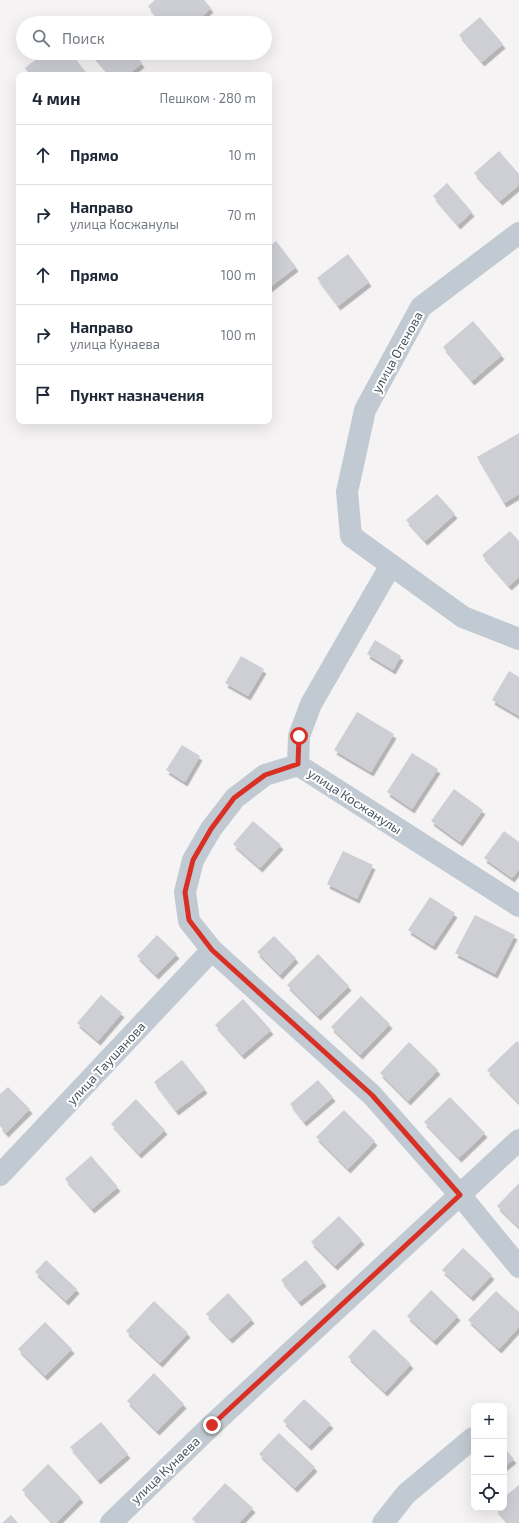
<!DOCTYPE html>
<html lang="ru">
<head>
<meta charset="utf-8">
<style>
	:root { --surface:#fff; --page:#f6f6f7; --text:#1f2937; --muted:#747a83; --line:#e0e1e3 }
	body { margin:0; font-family:"Exo 2",sans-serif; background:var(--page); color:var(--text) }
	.controls { position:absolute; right:12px; bottom:12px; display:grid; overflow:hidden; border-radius:8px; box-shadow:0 4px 16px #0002 }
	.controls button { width:36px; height:36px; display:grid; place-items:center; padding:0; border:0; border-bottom:1px solid var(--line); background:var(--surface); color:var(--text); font:20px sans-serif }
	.stop { position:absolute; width:12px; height:12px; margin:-9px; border:3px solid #d93025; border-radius:50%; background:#fff }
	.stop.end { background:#d93025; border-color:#fff; box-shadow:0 1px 4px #0008 }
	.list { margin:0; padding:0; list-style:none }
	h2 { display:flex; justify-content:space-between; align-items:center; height:52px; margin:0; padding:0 16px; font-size:17px }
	h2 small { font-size:13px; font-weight:400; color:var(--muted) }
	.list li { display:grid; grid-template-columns:26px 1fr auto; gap:12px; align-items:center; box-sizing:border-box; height:60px; padding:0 16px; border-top:1px solid var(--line) }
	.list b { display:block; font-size:15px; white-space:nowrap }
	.list p { margin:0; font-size:13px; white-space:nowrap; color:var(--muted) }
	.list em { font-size:13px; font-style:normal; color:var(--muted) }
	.icon { flex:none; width:22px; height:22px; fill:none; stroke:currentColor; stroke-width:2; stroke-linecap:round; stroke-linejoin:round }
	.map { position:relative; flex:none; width:519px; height:1523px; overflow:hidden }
	.search { position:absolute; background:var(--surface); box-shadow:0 4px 16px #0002; left:16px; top:16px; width:256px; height:44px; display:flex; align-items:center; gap:10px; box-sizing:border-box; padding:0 14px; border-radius:22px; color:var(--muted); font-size:15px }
	.panel { position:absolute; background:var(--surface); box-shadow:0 4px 16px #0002; left:16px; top:72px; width:256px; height:352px; border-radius:8px }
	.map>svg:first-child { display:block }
	.building { fill:#cdcfd5; filter:url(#shadow) }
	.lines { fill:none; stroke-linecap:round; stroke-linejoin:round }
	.minor { stroke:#c1cad2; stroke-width:22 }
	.route { stroke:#d93025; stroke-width:5 }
	.labels { text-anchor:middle; stroke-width:4; stroke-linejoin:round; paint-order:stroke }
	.street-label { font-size:13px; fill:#4a5661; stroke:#fff }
</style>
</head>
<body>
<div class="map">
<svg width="519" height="1523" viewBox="0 0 519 1523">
	<defs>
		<filter id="shadow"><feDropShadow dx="2.5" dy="4.5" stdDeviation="0" flood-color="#0004"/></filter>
	</defs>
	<rect width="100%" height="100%" fill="#f5f3f3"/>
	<g class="building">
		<path d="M155 0H204L211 8 195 23H162L148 6Z"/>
		<path d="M480 17 503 44 482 62 459 35Z"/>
		<path d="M44 53H71L88 75H30L25 68Z"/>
		<path d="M91 53H133L142 63 128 75H110Z"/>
		<path d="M499 151 519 174V185L500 201 474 173Z"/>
		<path d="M447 183 472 212 458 225 433 196Z"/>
		<path d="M276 241 296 267 269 288V247Z"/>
		<path d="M348 254 369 282 338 306 317 278Z"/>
		<path d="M473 321 502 355 472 381 443 347Z"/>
		<path d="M519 433V494L504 503 477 457Z"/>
		<path d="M437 494 455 514 425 541 406 520Z"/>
		<path d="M510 531 519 541V577L509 586 482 555Z"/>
		<path d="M375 640 401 656 393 670 367 654Z"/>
		<path d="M241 656 264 669 248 696 225 683Z"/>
		<path d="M509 671 519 677V716L492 700Z"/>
		<path d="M357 712 394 734 371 772 334 750Z"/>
		<path d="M182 745 200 756 185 782 166 770Z"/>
		<path d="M412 753 438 769 412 809 387 792Z"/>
		<path d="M454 789 483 810 460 842 431 821Z"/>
		<path d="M253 821 281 845 260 868 233 844Z"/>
		<path d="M504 831 519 842V869L512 878 484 858Z"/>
		<path d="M343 851 373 865 357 899 327 884Z"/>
		<path d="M430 897 455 913 433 946 408 930Z"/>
		<path d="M475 915 515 935 495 974 455 953Z"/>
		<path d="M157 935 177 954 156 975 137 956Z"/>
		<path d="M274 936 296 958 280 975 257 952Z"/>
		<path d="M318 954 349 986 318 1016 287 985Z"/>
		<path d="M101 995 122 1013 98 1041 77 1023Z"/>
		<path d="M361 996 390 1024 360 1055 331 1027Z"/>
		<path d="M243 999 271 1030 242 1055 215 1025Z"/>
		<path d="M517 1041 519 1043V1103L487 1070Z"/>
		<path d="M409 1042 438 1070 408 1101 380 1073Z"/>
		<path d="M182 1060 205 1089 176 1111 154 1082Z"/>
		<path d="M318 1080 333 1097 304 1122 290 1104Z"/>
		<path d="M8 1087 30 1109 6 1133 0 1126V1094Z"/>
		<path d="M450 1097 485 1133 459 1158 424 1122Z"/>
		<path d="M136 1099 165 1130 139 1154 111 1124Z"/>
		<path d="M344 1110 375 1141 348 1169 316 1137Z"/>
		<path d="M91 1156 118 1187 92 1209 65 1179Z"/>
		<path d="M519 1183V1227L497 1206Z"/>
		<path d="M339 1216 362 1240 335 1266 311 1242Z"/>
		<path d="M463 1248 492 1275 471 1297 442 1270Z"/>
		<path d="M46 1260 77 1289 66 1301 35 1272Z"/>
		<path d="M306 1260 324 1282 299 1302 281 1280Z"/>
		<path d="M431 1290 458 1316 434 1341 407 1316Z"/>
		<path d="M496 1291 519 1312V1327L499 1349 468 1320Z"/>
		<path d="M228 1293 252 1319 230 1339 206 1314Z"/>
		<path d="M154 1301 188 1333 160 1363 126 1331Z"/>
		<path d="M45 1322 72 1349 45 1376 18 1349Z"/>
		<path d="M374 1329 411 1364 385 1392 348 1357Z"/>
		<path d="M154 1373 184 1404 157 1431 127 1401Z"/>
		<path d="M304 1399 331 1424 309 1446 283 1421Z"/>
		<path d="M101 1422 128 1454 98 1480 70 1447Z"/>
		<path d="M279 1433 315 1467 295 1488 259 1454Z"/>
		<path d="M504 1448 514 1459 504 1467Z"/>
		<path d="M48 1464 81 1498 56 1523H53L22 1490Z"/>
		<path d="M225 1483 253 1508 239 1523H196L192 1519Z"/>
		<path d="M519 1485V1523H508L495 1508H504V1497Z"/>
		<path d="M11 1515 18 1523H2Z"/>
	</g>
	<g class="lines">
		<g class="minor">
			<path d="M519 233 421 307 365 410 347 492 351 536 463 617 519 639"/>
			<path d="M298 765 299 736 311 704 391 565"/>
			<path d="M519 906 298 765 265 775 235 798 211 829 193 860 185 892 189 921 212 950 372 1095 460 1195 519 1267"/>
			<path d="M0 1175 212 950"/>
			<path d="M111 1523 212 1425 519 1140"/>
			<path d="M383 1523 406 1494 473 1438"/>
		</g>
	</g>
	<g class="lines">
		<path class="route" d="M212 1425 460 1195 372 1095 212 950 189 920 185 892 193 860 211 829 234 798 265 775 298 764 299 736"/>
	</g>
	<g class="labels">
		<g class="street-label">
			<text transform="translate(397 352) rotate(-61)" y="5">улица Отенова</text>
			<text transform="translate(355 801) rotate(33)" y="5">улица Косжанулы</text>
			<text transform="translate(106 1063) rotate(-47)" y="5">улица Таушанова</text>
			<text transform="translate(165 1470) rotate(-44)" y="5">улица Кунаева</text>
		</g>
	</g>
</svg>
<div class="controls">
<button>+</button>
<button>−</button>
<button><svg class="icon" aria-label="locate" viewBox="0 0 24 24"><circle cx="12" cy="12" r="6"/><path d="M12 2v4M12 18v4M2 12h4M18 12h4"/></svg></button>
</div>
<div class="stop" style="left:299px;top:736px"></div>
<div class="stop end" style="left:212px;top:1425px"></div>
<div class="search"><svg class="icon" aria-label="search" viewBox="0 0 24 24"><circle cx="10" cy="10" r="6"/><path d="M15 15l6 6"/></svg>Поиск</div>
<section class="panel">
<h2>4 мин<small>Пешком · 280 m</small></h2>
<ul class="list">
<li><svg class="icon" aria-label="ahead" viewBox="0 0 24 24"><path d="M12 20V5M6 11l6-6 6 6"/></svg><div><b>Прямо</b></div><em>10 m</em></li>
<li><svg class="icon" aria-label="right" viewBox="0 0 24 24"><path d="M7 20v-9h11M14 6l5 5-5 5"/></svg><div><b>Направо</b><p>улица Косжанулы</p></div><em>70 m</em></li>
<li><svg class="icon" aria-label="ahead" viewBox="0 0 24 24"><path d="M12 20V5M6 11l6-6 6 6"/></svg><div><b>Прямо</b></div><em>100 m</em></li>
<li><svg class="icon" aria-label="right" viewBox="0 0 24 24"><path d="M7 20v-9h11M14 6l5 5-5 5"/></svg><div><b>Направо</b><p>улица Кунаева</p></div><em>100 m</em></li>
<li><svg class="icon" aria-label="arrive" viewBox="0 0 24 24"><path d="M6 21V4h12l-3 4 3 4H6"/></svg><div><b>Пункт назначения</b></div></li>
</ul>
</section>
</div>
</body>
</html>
